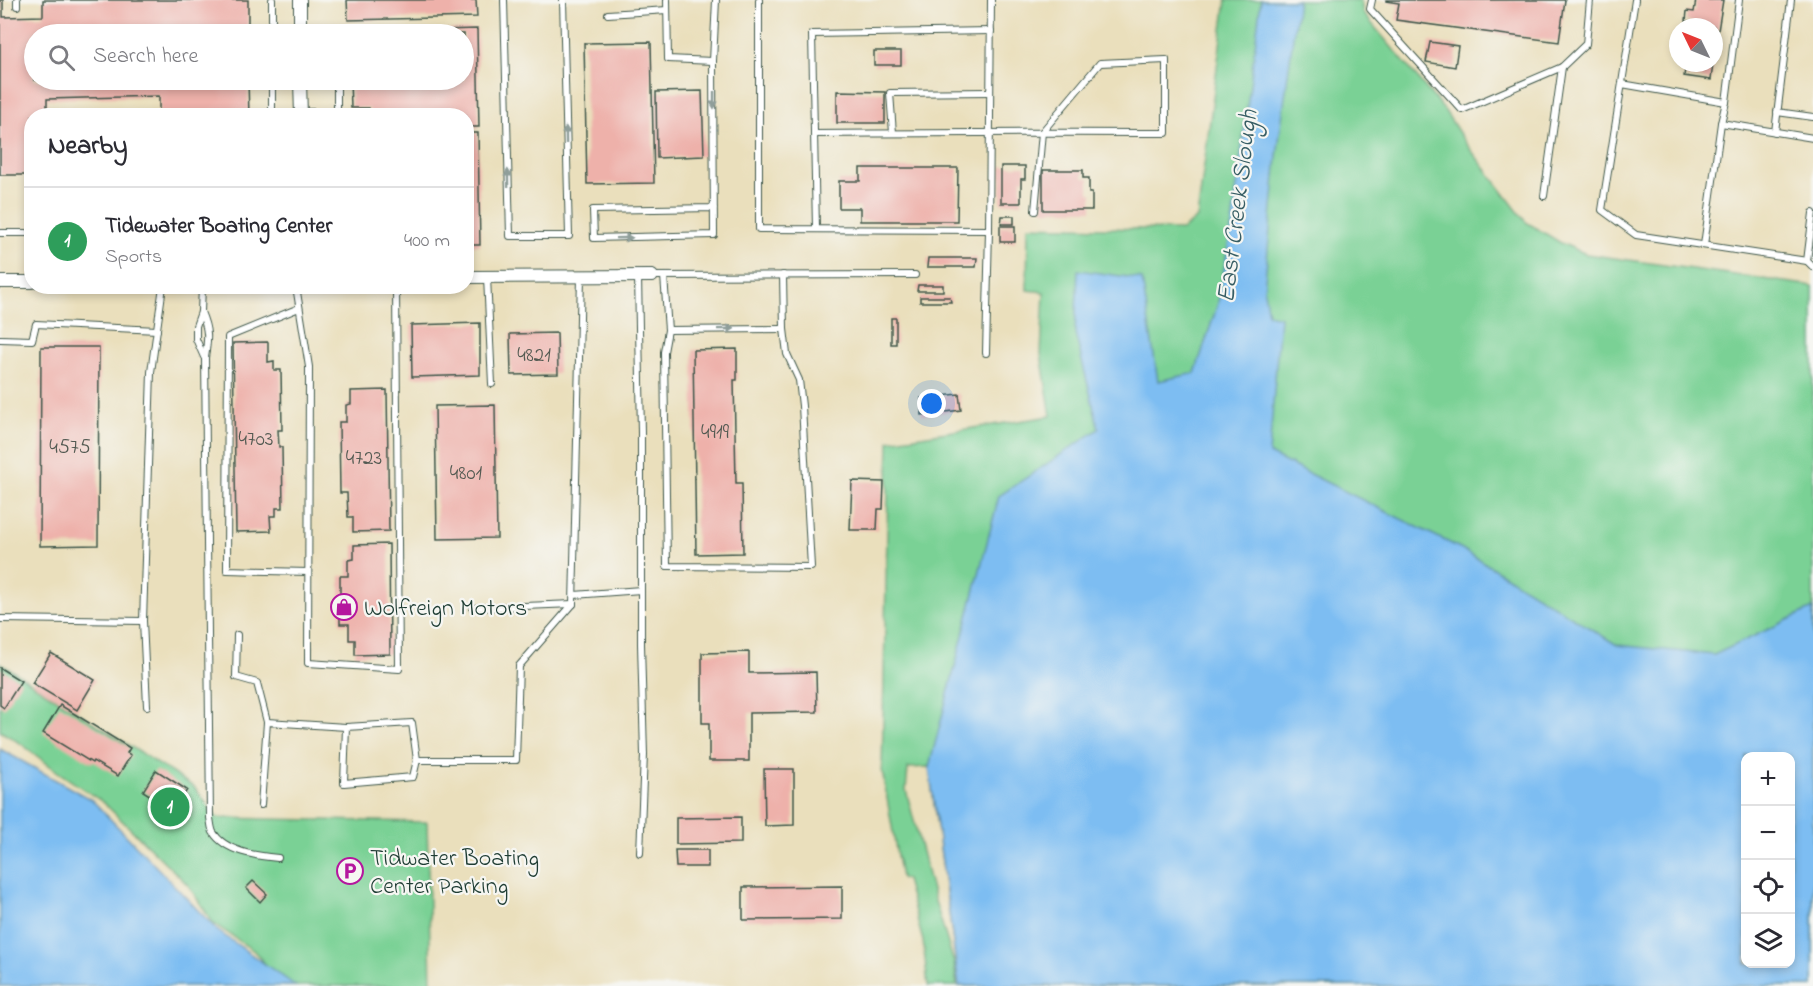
<!DOCTYPE html>
<html lang="en">
<head>
<meta charset="utf-8">
<style>
	:root { --surface:#fff; --page:#f2f2f3; --text:#2b2b33; --muted:#7c7c81; --line:#e1e1e2; --accent:#0b8043 }
	body { margin:0; font-family:"Indie Flower",sans-serif; background:var(--page); color:var(--text) }
	.controls { position:absolute; right:18px; bottom:18px; display:grid; overflow:hidden; border-radius:12px; box-shadow:0 3px 9px #0003 }
	.controls button { width:54px; height:54px; display:grid; place-items:center; padding:0; border:0; border-bottom:2px solid var(--line); background:var(--surface); color:var(--text); font:30px sans-serif }
	.compass { position:absolute; left:1669px; top:18px; width:54px; height:54px; border-radius:50%; background:var(--surface); box-shadow:0 3px 9px #0003; rotate:313deg }
	.you { position:absolute; left:932px; top:404px; width:21px; height:21px; margin:-15px; border:4px solid #fff; border-radius:50%; background:#1a73e8; box-shadow:0 0 0 9px #1a73e833 }
	.badge { display:grid; place-items:center; width:39px; height:39px; border-radius:50%; background:var(--accent); color:#fff; font-size:20px; font-weight:700 }
	.pin { position:absolute; translate:-50% -50%; border:3px solid #fff; box-shadow:0 2px 6px #0006 }
	.list { margin:0; padding:0; list-style:none }
	h2 { display:flex; justify-content:space-between; align-items:center; height:78px; margin:0; padding:0 24px; font-size:26px }
	h2 small { font-size:20px; font-weight:400; color:var(--muted) }
	.list li { display:grid; grid-template-columns:39px 1fr auto; gap:18px; align-items:center; box-sizing:border-box; height:108px; padding:0 24px; border-top:2px solid var(--line) }
	.list b { display:block; font-size:22px; white-space:nowrap }
	.list p { margin:0; font-size:20px; white-space:nowrap; color:var(--muted) }
	.list em { font-size:20px; font-style:normal; color:var(--muted) }
	.icon { flex:none; width:33px; height:33px; fill:none; stroke:currentColor; stroke-width:2; stroke-linecap:round; stroke-linejoin:round }
	.map { position:relative; flex:none; width:1813px; height:986px; overflow:hidden }
	.search { position:absolute; background:var(--surface); box-shadow:0 3px 9px #0003; left:24px; top:24px; width:450px; height:66px; display:flex; align-items:center; gap:15px; box-sizing:border-box; padding:0 21px; border-radius:33px; color:var(--muted); font-size:22px }
	.panel { position:absolute; background:var(--surface); box-shadow:0 3px 9px #0003; left:24px; top:108px; width:450px; height:186px; border-radius:24px }
	.map>svg:first-child { display:block }
	.green { fill:#7ad195; stroke:#4c8764; stroke-width:1.5; fill-rule:evenodd }
	.water { fill:#7dbdf2; stroke:#4e7d93; stroke-width:1.5; fill-rule:evenodd }
	.building { fill:#eeb1aa }
	.lines { fill:none; stroke-linecap:round; stroke-linejoin:round }
	.service-casing { stroke:#3d5548; stroke-width:8 }
	.minor-casing { stroke:#3d5548; stroke-width:14 }
	.service { stroke:#fff; stroke-width:6 }
	.minor { stroke:#fff; stroke-width:12 }
	.oneway { fill:#8f9e9a }
	.labels { text-anchor:middle; stroke-width:4.5; stroke-linejoin:round; paint-order:stroke }
	.number-label { font-size:21px; fill:#535a52 }
	.poi-label { font-size:24px; fill:#1f3d34; stroke:#f6f6f2; text-anchor:start }
	.water-label { font-size:26px; font-style:italic; fill:#365d64; stroke:#f6f6f2 }
</style>
</head>
<body>
<div class="map">
<svg width="1813" height="986" viewBox="0 0 1813 986">
	<rect width="100%" height="100%" fill="#f6f6f2"/>
	<filter id="ink" filterUnits="userSpaceOnUse"><feTurbulence type="fractalNoise" baseFrequency=".0167" numOctaves="2"/><feDisplacementMap in="SourceGraphic" scale="12" xChannelSelector="R" yChannelSelector="G"/><feConvolveMatrix kernelMatrix="1 2 1 2 8 2 1 2 1" color-interpolation-filters="sRGB"/></filter>
	<filter id="wash" filterUnits="userSpaceOnUse"><feTurbulence type="fractalNoise" baseFrequency=".008" numOctaves="4" result="noise"/><feDisplacementMap in="SourceGraphic" scale="24" xChannelSelector="R" yChannelSelector="G"/><feGaussianBlur stdDeviation="1.35" result="paint"/><feColorMatrix in="noise" values="0 0 0 0 0 0 0 0 0 0 0 0 0 0 0 0 0 1.4 0 .05"/><feComposite in="paint" operator="in"/></filter>
	<g filter="url(#wash)">
		<rect width="100%" height="100%" fill="#eadfbc"/>
		<g class="green">
			<path d="M1226 0H1361L1363 13 1445 111 1465 142 1526 222 1561 243 1586 254 1813 286V986H959L929 767 908 768 906 790 934 898 954 963 957 986H928L923 941 906 880 901 878 882 770 889 441 1051 416 1041 354 1044 292 1027 290 1028 226 1182 230 1197 218ZM1746 756H1790V964H1746Z"/>
			<path d="M0 663 194 787 217 818 427 822 431 986H284L254 951 213 923 188 885 104 803 58 772 20 743 0 731Z"/>
		</g>
		<g class="water">
			<path d="M1261 0H1298L1277 156 1264 291 1268 314 1280 317 1269 454 1462 549 1617 645 1714 655 1813 608V986H959L929 767 999 496 1099 429 1075 333 1078 270 1142 279 1158 381 1195 373 1218 303 1232 224ZM1746 756H1790V964H1746Z"/>
			<path d="M0 749 92 800 218 931 296 986H0Z"/>
		</g>
		<g id="blocks">
			<g class="building">
				<path d="M0 0H3V17L43 16V0H248V34H34V80H248L249 116H159V96L47 99V116H32V175H0Z"/>
				<path d="M347 0H476L477 17 348 20Z"/>
				<path d="M1386 0H1565L1559 42 1396 20 1399 3 1386 1Z"/>
				<path d="M1696 0H1723L1715 49H1714V27H1692V22L1686 21 1687 11 1694 12Z"/>
				<path d="M477 29 479 127H466V116H369V108H351L350 80H464V34H367V32Z"/>
				<path d="M651 42 654 183 587 184 584 43Z"/>
				<path d="M1430 42 1458 46 1455 67 1426 62Z"/>
				<rect x="874" y="51" width="27" height="14"/>
				<path d="M1686 63H1713L1711 80 1684 76Z"/>
				<path d="M702 91 704 156 657 158 656 92Z"/>
				<path d="M837 91 885 92V123H837Z"/>
				<path d="M466 133H478L480 245H466Z"/>
				<path d="M1001 166H1025V179H1021V203H1001Z"/>
				<path d="M860 168H958L957 221H860V208H839V181H860Z"/>
				<path d="M1043 170H1083V178H1089V193H1092V210H1043Z"/>
				<path d="M1002 216H1014V224H1001Z"/>
				<rect x="1000" y="226" width="15" height="16"/>
				<path d="M928 258H977L976 267H927Z"/>
				<path d="M918 285H943V291H917Z"/>
				<path d="M920 297H950L951 302H920Z"/>
				<rect x="891" y="318" width="5" height="26"/>
				<path d="M480 323V375L412 377 411 325Z"/>
				<path d="M557 333 558 374 511 375 510 334Z"/>
				<path d="M268 342V362L274 361V370H281L282 430H278L279 447H282L283 508H276V516H270L271 531 236 532 233 343Z"/>
				<path d="M41 347H99L98 545 40 546Z"/>
				<path d="M737 349V380H734L736 483H742L743 553 696 554 693 350Z"/>
				<path d="M387 390 389 531 353 532V517H348L347 493H340L339 422H346V405L351 404V391Z"/>
				<path d="M959 394 961 410 922 415 921 398Z"/>
				<path d="M495 405 497 538 437 539 435 406Z"/>
				<path d="M852 481 884 482 883 509H878L877 530H850Z"/>
				<path d="M389 544 390 654 355 655V640H349V624H340V576H348V560L354 559V545Z"/>
				<path d="M749 652V673L816 672 817 712 749 713V761H709V723H702V653Z"/>
				<path d="M51 653 95 680 77 710 32 683Z"/>
				<path d="M0 668 21 681 4 708 0 705Z"/>
				<path d="M60 705 130 748 127 753 131 755 118 776 93 761 92 763 43 733Z"/>
				<path d="M764 769H794V825L765 826Z"/>
				<path d="M156 770 187 790 172 814 154 802 156 799 143 791Z"/>
				<path d="M741 817V843L676 844V818Z"/>
				<path d="M675 850H708V867H676Z"/>
				<path d="M253 881 267 894 260 902 246 888Z"/>
				<path d="M842 886V919L743 920V887Z"/>
			</g>
		</g>
	</g>
	<g filter="url(#ink)">
		<use href="#blocks" fill-opacity="0" stroke="#3d5548" stroke-width="1.5"/>
		<g class="lines">
			<defs>
				<g id="service">
					<path d="M17 0V6"/>
					<path d="M504 0 510 236H569L563 0"/>
					<path d="M667 0 668 59 713 61"/>
					<path d="M759 0V229L989 230 991 0"/>
					<path d="M1372 0 1370 9 1462 110 1562 67 1586 44 1590 0"/>
					<path d="M1635 0 1602 210 1636 235 1807 261 1813 267"/>
					<path d="M608 14 667 10"/>
					<path d="M272 34V0"/>
					<path d="M1622 84 1726 102 1739 0"/>
					<path d="M301 112H337V80"/>
					<path d="M1777 112 1813 117"/>
					<path d="M272 116V80"/>
					<path d="M1721 123 1726 102"/>
					<path d="M1775 132 1791 0"/>
					<path d="M893 133 890 93 990 92"/>
					<path d="M814 134C931 133 1049 132 1166 133V60L1100 63 1042 132 1035 211"/>
					<path d="M1544 196 1562 67"/>
					<path d="M714 208 593 210 594 238 714 235 713 61 716 0"/>
					<path d="M816 229 812 34 991 31"/>
					<path d="M0 233H26"/>
					<path d="M1704 245 1721 123 1813 138"/>
					<path d="M1807 261 1813 213"/>
					<path d="M638 276 641 433V644L644 755 640 853"/>
					<path d="M652 276 915 275"/>
					<path d="M664 276 668 330 664 352 667 566 811 567 802 406 799 380 787 354 784 329 783 275"/>
					<path d="M487 277 492 384"/>
					<path d="M202 286 201 312 196 326V339L204 357"/>
					<path d="M296 286 309 367 308 663 399 669 396 286"/>
					<path d="M299 308 228 337 227 570 308 572"/>
					<path d="M201 312C209 331 208 338 205 358L210 818C211 823 211 828 213 832 225 852 257 856 278 858"/>
					<path d="M668 330 784 329"/>
					<path d="M0 339 32 340 36 324 157 330"/>
					<path d="M986 353 989 230"/>
					<path d="M574 595 641 590"/>
					<path d="M473 608 573 604"/>
					<path d="M0 619 143 621 151 372 163 286"/>
					<path d="M143 621 147 706"/>
					<path d="M237 635 236 677 257 683 267 722"/>
					<path d="M417 760 412 723 346 727 344 783 413 777 417 760H516L519 666 573 604 581 277"/>
					<path d="M261 805 267 722 346 727"/>
				</g>
				<g id="minor">
					<path d="M300 0V34"/>
					<path d="M300 80 301 116"/>
					<path d="M466 277 652 276"/>
					<path d="M0 282H32"/>
				</g>
			</defs>
			<use href="#service" class="service-casing"/>
			<use href="#minor" class="minor-casing"/>
			<use href="#service" class="service"/>
			<use href="#minor" class="minor"/>
		</g>
		<defs><path id="oneway-solid" d="M-6-.8H1V-3.2L6.5 0L1 3.2V.8H-6Z" transform="scale(1.5)"/></defs>
		<g class="oneway">
			<use href="#oneway-solid" transform="translate(714 100) rotate(90)"/>
			<use href="#oneway-solid" transform="translate(566 135) rotate(-91)"/>
			<use href="#oneway-solid" transform="translate(508 178) rotate(-91)"/>
			<use href="#oneway-solid" transform="translate(624 238) rotate(-1)"/>
			<use href="#oneway-solid" transform="translate(726 329) rotate(-1)"/>
		</g>
	</g>
	<defs>
		<symbol id="shop-ring" viewBox="-11 -11 22 22"><circle r="9.5" fill="#f6f6f2" stroke="#b5179e" stroke-width="1.5"/><path d="M-5-2.5h2.3a2.7 3.5 0 0 1 5.4 0H5L5.5 6h-11ZM-1.5-2.5h3a1.5 2.3 0 0 0-3 0Z" fill="#b5179e"/></symbol>
		<symbol id="parking-ring" viewBox="-11 -11 22 22"><circle r="9.5" fill="#f6f6f2" stroke="#b5179e" stroke-width="1.5"/><path d="M-3.5-5.5H1a3.5 3.5 0 0 1 0 7H-1V5.5H-3.5ZM-1-3.4V-.6H.8a1.4 1.4 0 0 0 0-2.8Z" fill="#b5179e"/></symbol>
	</defs>
	<g fill-rule="evenodd">
		<use href="#shop-ring" x="329" y="592" width="30" height="30"/>
		<use href="#parking-ring" x="335" y="856" width="30" height="30"/>
	</g>
	<g class="labels">
		<g class="number-label">
			<text x="534" y="361">4821</text>
			<text x="715" y="438">4919</text>
			<text x="256" y="445">4703</text>
			<text x="70" y="453">4575</text>
			<text x="364" y="464">4723</text>
			<text x="466" y="479">4801</text>
		</g>
		<g class="poi-label">
			<text x="364" y="615">Wolfreign Motors</text>
			<text x="370" y="865">Tidwater Boating<tspan x="370" dy="28">Center Parking</tspan></text>
		</g>
		<g class="water-label">
			<text transform="translate(1236 206) rotate(-83)" y="9">East Creek Slough</text>
		</g>
	</g>
</svg>
<div class="controls">
<button>+</button>
<button>−</button>
<button><svg class="icon" aria-label="locate" viewBox="0 0 24 24"><circle cx="12" cy="12" r="6"/><path d="M12 2v4M12 18v4M2 12h4M18 12h4"/></svg></button>
<button><svg class="icon" aria-label="layers" viewBox="0 0 24 24"><path d="M12 4l9 5-9 5-9-5zM3 14l9 5 9-5"/></svg></button>
</div>
<svg class="compass" viewBox="-18 -18 36 36"><path d="M0-13l5 13h-10z" fill="#e53935"/><path d="M0 13l5-13h-10z" fill="#7c7c81"/></svg>
<div class="you"></div>
<div class="pin badge" style="left:170px;top:807px;background:#2e9e5b">1</div>
<div class="search"><svg class="icon" aria-label="search" viewBox="0 0 24 24"><circle cx="10" cy="10" r="6"/><path d="M15 15l6 6"/></svg>Search here</div>
<section class="panel">
<h2>Nearby<small></small></h2>
<ul class="list">
<li><span class="badge" style="background:#2e9e5b">1</span><div><b>Tidewater Boating Center</b><p>Sports</p></div><em>400 m</em></li>
</ul>
</section>
</div>
</body>
</html>
